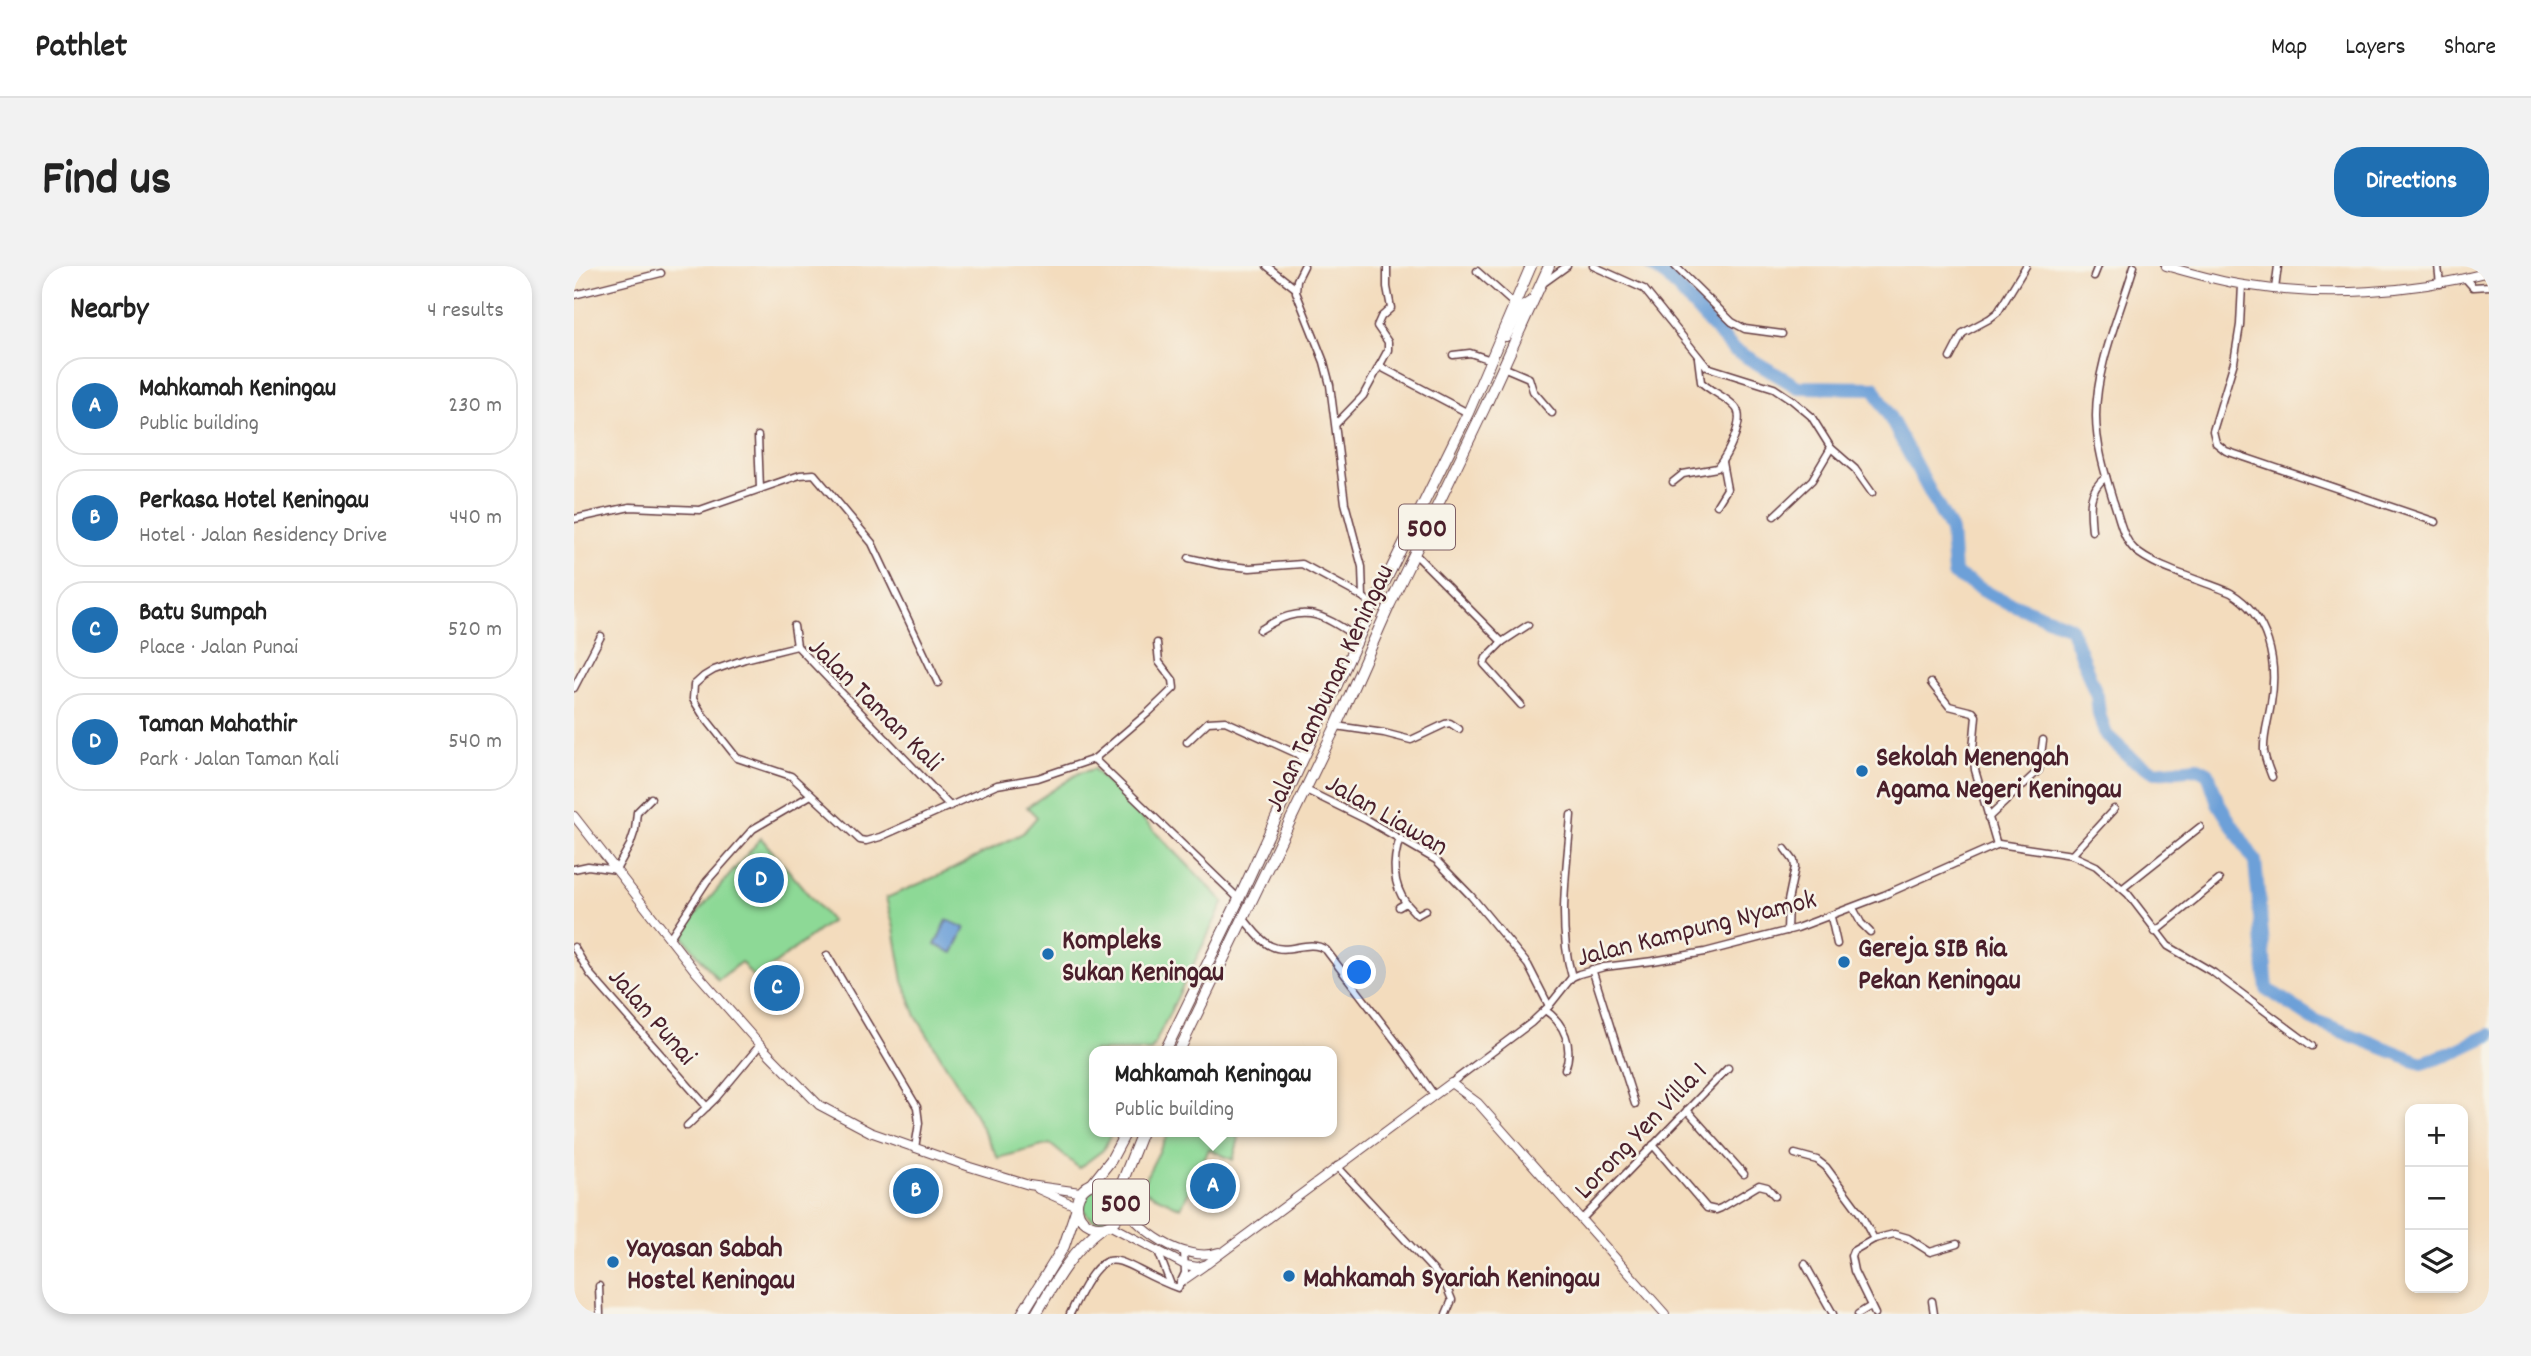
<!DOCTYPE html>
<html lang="en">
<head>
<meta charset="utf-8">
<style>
	:root { --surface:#fff; --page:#f2f2f2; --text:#222; --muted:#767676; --line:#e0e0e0; --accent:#1f6fb2 }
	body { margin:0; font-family:Dekko,sans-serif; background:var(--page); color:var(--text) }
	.controls { position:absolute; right:21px; bottom:21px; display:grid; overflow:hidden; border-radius:14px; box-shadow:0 4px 10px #0003 }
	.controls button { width:63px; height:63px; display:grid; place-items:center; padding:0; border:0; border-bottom:2px solid var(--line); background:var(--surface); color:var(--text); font:35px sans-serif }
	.you { position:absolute; left:786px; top:707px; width:24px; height:24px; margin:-18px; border:5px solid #fff; border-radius:50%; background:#1a73e8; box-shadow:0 0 0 10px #1a73e833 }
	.badge { display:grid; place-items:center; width:46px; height:46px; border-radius:50%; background:var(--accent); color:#fff; font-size:23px; font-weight:700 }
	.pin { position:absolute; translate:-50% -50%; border:4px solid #fff; box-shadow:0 2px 7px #0006 }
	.popup { position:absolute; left:515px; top:780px; width:248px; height:91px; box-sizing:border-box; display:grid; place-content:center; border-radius:14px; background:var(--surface); filter:drop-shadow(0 2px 5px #0005); font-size:23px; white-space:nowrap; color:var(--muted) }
	.popup b { font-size:26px; color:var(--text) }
	.popup::after { content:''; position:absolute; left:50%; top:100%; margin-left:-14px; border:14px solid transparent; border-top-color:var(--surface) }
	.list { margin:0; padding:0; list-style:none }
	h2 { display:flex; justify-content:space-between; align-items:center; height:91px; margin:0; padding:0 28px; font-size:30px }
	h2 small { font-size:23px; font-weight:400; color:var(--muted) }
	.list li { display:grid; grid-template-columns:46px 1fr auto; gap:21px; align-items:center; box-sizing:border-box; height:98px; margin:0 14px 14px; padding:0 14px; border:2px solid var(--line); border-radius:28px }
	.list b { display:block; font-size:26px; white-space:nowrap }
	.list p { margin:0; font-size:23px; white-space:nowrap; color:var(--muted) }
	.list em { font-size:23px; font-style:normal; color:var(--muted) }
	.icon { flex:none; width:38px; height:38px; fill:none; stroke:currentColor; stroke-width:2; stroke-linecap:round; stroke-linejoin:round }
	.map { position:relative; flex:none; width:1915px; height:1048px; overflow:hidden; border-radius:28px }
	header { display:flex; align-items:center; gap:42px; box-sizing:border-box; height:98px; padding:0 35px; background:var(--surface); border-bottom:2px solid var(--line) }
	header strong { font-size:33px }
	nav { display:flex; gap:38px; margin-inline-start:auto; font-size:24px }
	.intro { display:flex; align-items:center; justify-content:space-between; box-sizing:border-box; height:168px; padding:0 42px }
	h1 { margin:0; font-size:49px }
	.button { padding:18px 32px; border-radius:28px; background:var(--accent); color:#fff; font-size:24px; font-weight:700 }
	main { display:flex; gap:42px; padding:0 42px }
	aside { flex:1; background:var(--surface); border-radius:28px; box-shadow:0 4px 10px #0003 }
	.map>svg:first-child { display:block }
	.green { fill:#8dd996; stroke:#6c7c60; stroke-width:2 }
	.water { fill:#6da0d8; stroke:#5c6082; stroke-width:2 }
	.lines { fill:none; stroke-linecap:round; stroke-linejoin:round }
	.river { stroke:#6da0d8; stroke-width:14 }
	.minor-casing { stroke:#633b41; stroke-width:9 }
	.tertiary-casing { stroke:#633b41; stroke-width:10 }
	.primary-casing { stroke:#633b41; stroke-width:12 }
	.minor { stroke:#fff; stroke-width:6 }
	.tertiary { stroke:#fff; stroke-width:8 }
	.primary { stroke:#fff; stroke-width:10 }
	.poi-dot { fill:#1f6fb2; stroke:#f7f3e8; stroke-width:2.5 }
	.labels { text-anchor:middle; stroke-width:5; stroke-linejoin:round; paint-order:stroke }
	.shield { fill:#f7f3e8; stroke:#7e5f64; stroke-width:2 }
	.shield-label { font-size:26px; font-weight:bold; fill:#4a1f2b }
	.street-label { font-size:28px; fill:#4a1f2b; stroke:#f7f3e8 }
	.poi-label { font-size:28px; font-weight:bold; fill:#4a1f2b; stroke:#f7f3e8; text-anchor:start }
</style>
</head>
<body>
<header>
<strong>Pathlet</strong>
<nav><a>Map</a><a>Layers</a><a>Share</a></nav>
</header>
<div class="intro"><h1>Find us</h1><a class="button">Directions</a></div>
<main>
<aside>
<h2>Nearby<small>4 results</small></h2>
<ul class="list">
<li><span class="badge">A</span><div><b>Mahkamah Keningau</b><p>Public building</p></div><em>230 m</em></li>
<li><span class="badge">B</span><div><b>Perkasa Hotel Keningau</b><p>Hotel · Jalan Residency Drive</p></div><em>440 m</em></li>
<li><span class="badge">C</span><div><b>Batu Sumpah</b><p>Place · Jalan Punai</p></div><em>520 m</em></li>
<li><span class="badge">D</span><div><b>Taman Mahathir</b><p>Park · Jalan Taman Kali</p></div><em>540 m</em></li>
</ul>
</aside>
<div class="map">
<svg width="1915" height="1048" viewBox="0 0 1915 1048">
	<rect width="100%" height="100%" fill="#f7f3e8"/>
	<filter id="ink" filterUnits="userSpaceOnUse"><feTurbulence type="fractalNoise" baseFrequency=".0143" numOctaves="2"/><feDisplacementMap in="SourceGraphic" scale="14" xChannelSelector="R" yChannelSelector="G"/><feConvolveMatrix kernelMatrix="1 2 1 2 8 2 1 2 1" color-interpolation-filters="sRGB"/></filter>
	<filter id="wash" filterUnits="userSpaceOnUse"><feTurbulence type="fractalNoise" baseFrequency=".00686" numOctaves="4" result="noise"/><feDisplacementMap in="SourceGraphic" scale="28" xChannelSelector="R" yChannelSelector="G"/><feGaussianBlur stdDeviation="1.57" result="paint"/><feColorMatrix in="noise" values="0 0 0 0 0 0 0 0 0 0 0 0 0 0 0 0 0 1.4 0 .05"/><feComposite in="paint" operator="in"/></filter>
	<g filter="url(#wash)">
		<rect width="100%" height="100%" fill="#f3dcbd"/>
		<g class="green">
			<path d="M520 503 650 636 577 785H520V866H538L529 884 505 902 476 878 424 892 392 832 342 750 329 715 320 662 312 632 375 605 449 567 463 551 453 541 505 507Z"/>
			<path d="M187 572 257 655 181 713 167 696 144 714 110 672 113 659Z"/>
			<path d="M595 866H654L665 872 659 894 635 883 607 942 566 923Z"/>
			<circle cx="526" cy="938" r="17"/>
		</g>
		<path class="water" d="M373 654 391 662 379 687 361 679Z"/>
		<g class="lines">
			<path class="river" d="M1078 0 1094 11 1159 83 1224 121 1300 122 1377 265 1380 308 1421 331 1496 361 1523 430 1525 448 1532 469 1558 493 1581 506 1624 502 1634 507 1644 537 1681 595 1693 723 1742 755 1848 797 1875 788 1915 769"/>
		</g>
	</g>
	<g filter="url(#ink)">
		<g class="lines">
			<defs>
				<g id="minor">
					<path d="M693 0 721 22"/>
					<path d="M730 0 723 14 722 26 750 96 756 119 771 237 788 301 789 331 799 340"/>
					<path d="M1019 0 1070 23 1133 101 1200 122 1218 134 1237 150 1257 182 1238 214 1200 250"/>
					<path d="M1101 0 1158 56 1171 63 1208 68"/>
					<path d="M1560 0C1546 48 1522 99 1522 150 1522 178 1531 208 1539 234 1545 250 1548 271 1560 283 1579 302 1631 315 1657 327 1695 350 1704 396 1697 437 1695 453 1689 469 1690 485 1691 494 1695 503 1698 511"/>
					<path d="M1864 0 1866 18"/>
					<path d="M903 5 940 38"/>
					<path d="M1520 10 1524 0"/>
					<path d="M1891 12 1899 21 1915 20"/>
					<path d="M968 18 993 0"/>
					<path d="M1668 19 1666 59 1660 96 1639 165 1642 177 1652 185 1862 256"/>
					<path d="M1701 23 1704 0"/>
					<path d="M0 29 87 7"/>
					<path d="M879 89 896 87 917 94"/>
					<path d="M1376 92 1389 67 1415 53 1424 46 1452 0"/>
					<path d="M805 100 894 147"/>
					<path d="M929 101 955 112 959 125 978 147"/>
					<path d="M762 158 789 130 814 84V76L803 60 807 51 817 42 813 21V0"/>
					<path d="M184 170 186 223"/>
					<path d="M1257 182 1281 203 1298 227"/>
					<path d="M1099 216 1109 208 1143 202C1152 191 1172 155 1162 142 1153 131 1137 126 1127 116L1124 92"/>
					<path d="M1143 239 1153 223 1148 196"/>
					<path d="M0 253 56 241 126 244 226 209 240 208 298 277 364 417"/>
					<path d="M1518 265C1516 243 1513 225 1532 211"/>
					<path d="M840 287 928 376 954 359"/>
					<path d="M615 292 646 299 676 302 728 298 789 331"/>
					<path d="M220 360 223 380"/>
					<path d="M686 364C729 337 745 346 784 372"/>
					<path d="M928 376 912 392 910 398 947 439"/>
					<path d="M1357 417 1375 440 1399 446 1402 450 1399 483 1401 504 1423 579"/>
					<path d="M0 422 27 370"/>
					<path d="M762 460 810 467 837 474 871 458 876 457 885 463"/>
					<path d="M613 476 634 456 651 455 730 491"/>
					<path d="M520 493 575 446 600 422 599 414 585 396 583 377"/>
					<path d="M732 524 793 554 862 594 897 630 954 699 975 740"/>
					<path d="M376 540 223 380 171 393 140 404 130 410 120 419 119 433 129 449 163 492 217 510 286 574 292 575 306 571 423 519 464 512 520 493 665 633"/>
					<path d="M997 549C993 602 983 659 998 711"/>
					<path d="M1414 552 1465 504 1469 474"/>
					<path d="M1211 583 1220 595 1221 601 1214 635 1213 665"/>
					<path d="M1498 589 1540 543"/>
					<path d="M43 602 56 579 61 564 63 546 77 532"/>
					<path d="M0 603 14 600 43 604"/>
					<path d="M1549 622 1626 561"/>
					<path d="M832 637 843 649 852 644"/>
					<path d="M825 641 832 637C818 617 818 595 826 572"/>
					<path d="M1279 642 1287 657 1296 666"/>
					<path d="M1257 651 1263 678"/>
					<path d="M669 652C677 661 686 675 697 680 715 689 734 672 752 684L830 786 860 829"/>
					<path d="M1581 666 1645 614"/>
					<path d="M95 673 133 615 179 563 237 529"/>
					<path d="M0 681 16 708 133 841"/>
					<path d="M253 689 343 841 345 857 341 882"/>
					<path d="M1018 703 1061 838"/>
					<path d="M971 744C990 757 1000 780 991 803"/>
					<path d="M877 817 957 757 975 740 998 711 1005 708 1030 701 1079 695 1131 686 1223 662 1310 629 1425 578 1498 589 1522 600 1554 628 1594 680 1640 707 1738 780"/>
					<path d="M1113 844 1170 908"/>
					<path d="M113 860 142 832 186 779"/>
					<path d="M1079 879 1133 942 1142 944 1147 942 1185 919 1193 921 1201 930"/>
					<path d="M1221 888 1243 894 1252 901 1286 947 1300 973"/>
					<path d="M763 900 871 1017 878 1034 872 1048"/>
					<path d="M1007 954 1154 802"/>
					<path d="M584 985 597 1019"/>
					<path d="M1231 998 1259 1048"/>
					<path d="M25 1020 26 1048"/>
					<path d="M1358 1035 1360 1048"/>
					<path d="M496 1048C536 964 538 998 604 1022L611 1007 610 985"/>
					<path d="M1284 1048 1297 1040"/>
					<path d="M1301 1048 1280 1005 1277 990 1279 985 1300 973 1320 968 1334 972 1356 986 1383 978"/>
				</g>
				<g id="tertiary">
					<path d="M1592 0C1617 7 1644 15 1670 19 1750 32 1837 27 1915 6"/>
					<path d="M0 550 121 705 186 779 245 839 296 866 396 901 455 919 506 926"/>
					<path d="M464 923 502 940"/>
					<path d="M547 934C560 963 611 998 645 986"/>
					<path d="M535 959 611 999 624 1001 633 998 877 817 904 837 1091 1048"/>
					<path d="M607 1016 630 1000"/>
				</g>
				<g id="primary">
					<path d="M932 70 947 42 958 35"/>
					<path d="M591 785 665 633 799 340 894 147 957 0"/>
					<path d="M605 785 762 460 816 338 911 141 975 0"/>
					<circle cx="525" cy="939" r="22"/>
					<path d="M518 918 537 894 552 866"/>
					<path d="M544 927 568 866"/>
					<path d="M448 1048 490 980 502 944"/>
					<path d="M462 1048C480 1017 499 983 528 962"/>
				</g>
			</defs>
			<use href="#minor" class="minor-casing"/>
			<use href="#tertiary" class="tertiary-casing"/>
			<use href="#primary" class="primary-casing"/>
			<use href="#minor" class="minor"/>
			<use href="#tertiary" class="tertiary"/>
			<use href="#primary" class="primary"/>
		</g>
	</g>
	<g class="poi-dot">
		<circle cx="1288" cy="505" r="7"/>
		<circle cx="474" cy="688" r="7"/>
		<circle cx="1270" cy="696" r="7"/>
		<circle cx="39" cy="996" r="7"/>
		<circle cx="715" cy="1010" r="7"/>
	</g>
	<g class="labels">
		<g class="shield">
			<rect x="825" y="238.5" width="56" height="45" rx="5"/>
			<rect x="519" y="913.5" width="56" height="45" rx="5"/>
		</g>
		<g class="shield-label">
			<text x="853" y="270">500</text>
			<text x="547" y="945">500</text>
		</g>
		<g class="street-label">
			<text transform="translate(753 421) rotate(-65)" y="10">Jalan Tambunan Keningau</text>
			<text transform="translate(303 437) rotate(45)" y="10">Jalan Taman Kali</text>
			<text transform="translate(814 547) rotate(30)" y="10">Jalan Liawan</text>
			<text transform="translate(1122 660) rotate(-14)" y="10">Jalan Kampung Nyamok</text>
			<text transform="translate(80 749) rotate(49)" y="10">Jalan Punai</text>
			<text transform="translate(1065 863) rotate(-46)" y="10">Lorong Yen Villa 1</text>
		</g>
		<g class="poi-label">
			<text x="1302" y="499">Sekolah Menengah<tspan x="1302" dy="32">Agama Negeri Keningau</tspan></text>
			<text x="488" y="682">Kompleks<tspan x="488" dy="32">Sukan Keningau</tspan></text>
			<text x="1284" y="690">Gereja SIB Ria<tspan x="1284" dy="32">Pekan Keningau</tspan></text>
			<text x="53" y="990">Yayasan Sabah<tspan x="53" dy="32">Hostel Keningau</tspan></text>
			<text x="729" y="1020">Mahkamah Syariah Keningau</text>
		</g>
	</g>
</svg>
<div class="controls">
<button>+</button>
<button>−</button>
<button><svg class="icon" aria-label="layers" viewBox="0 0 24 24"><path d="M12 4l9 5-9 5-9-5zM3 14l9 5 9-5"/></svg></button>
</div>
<div class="you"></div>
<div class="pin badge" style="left:639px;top:920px">A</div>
<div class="popup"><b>Mahkamah Keningau</b>Public building</div>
<div class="pin badge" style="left:342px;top:925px">B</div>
<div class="pin badge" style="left:203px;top:722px">C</div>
<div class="pin badge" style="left:187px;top:614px">D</div>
</div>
</main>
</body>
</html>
